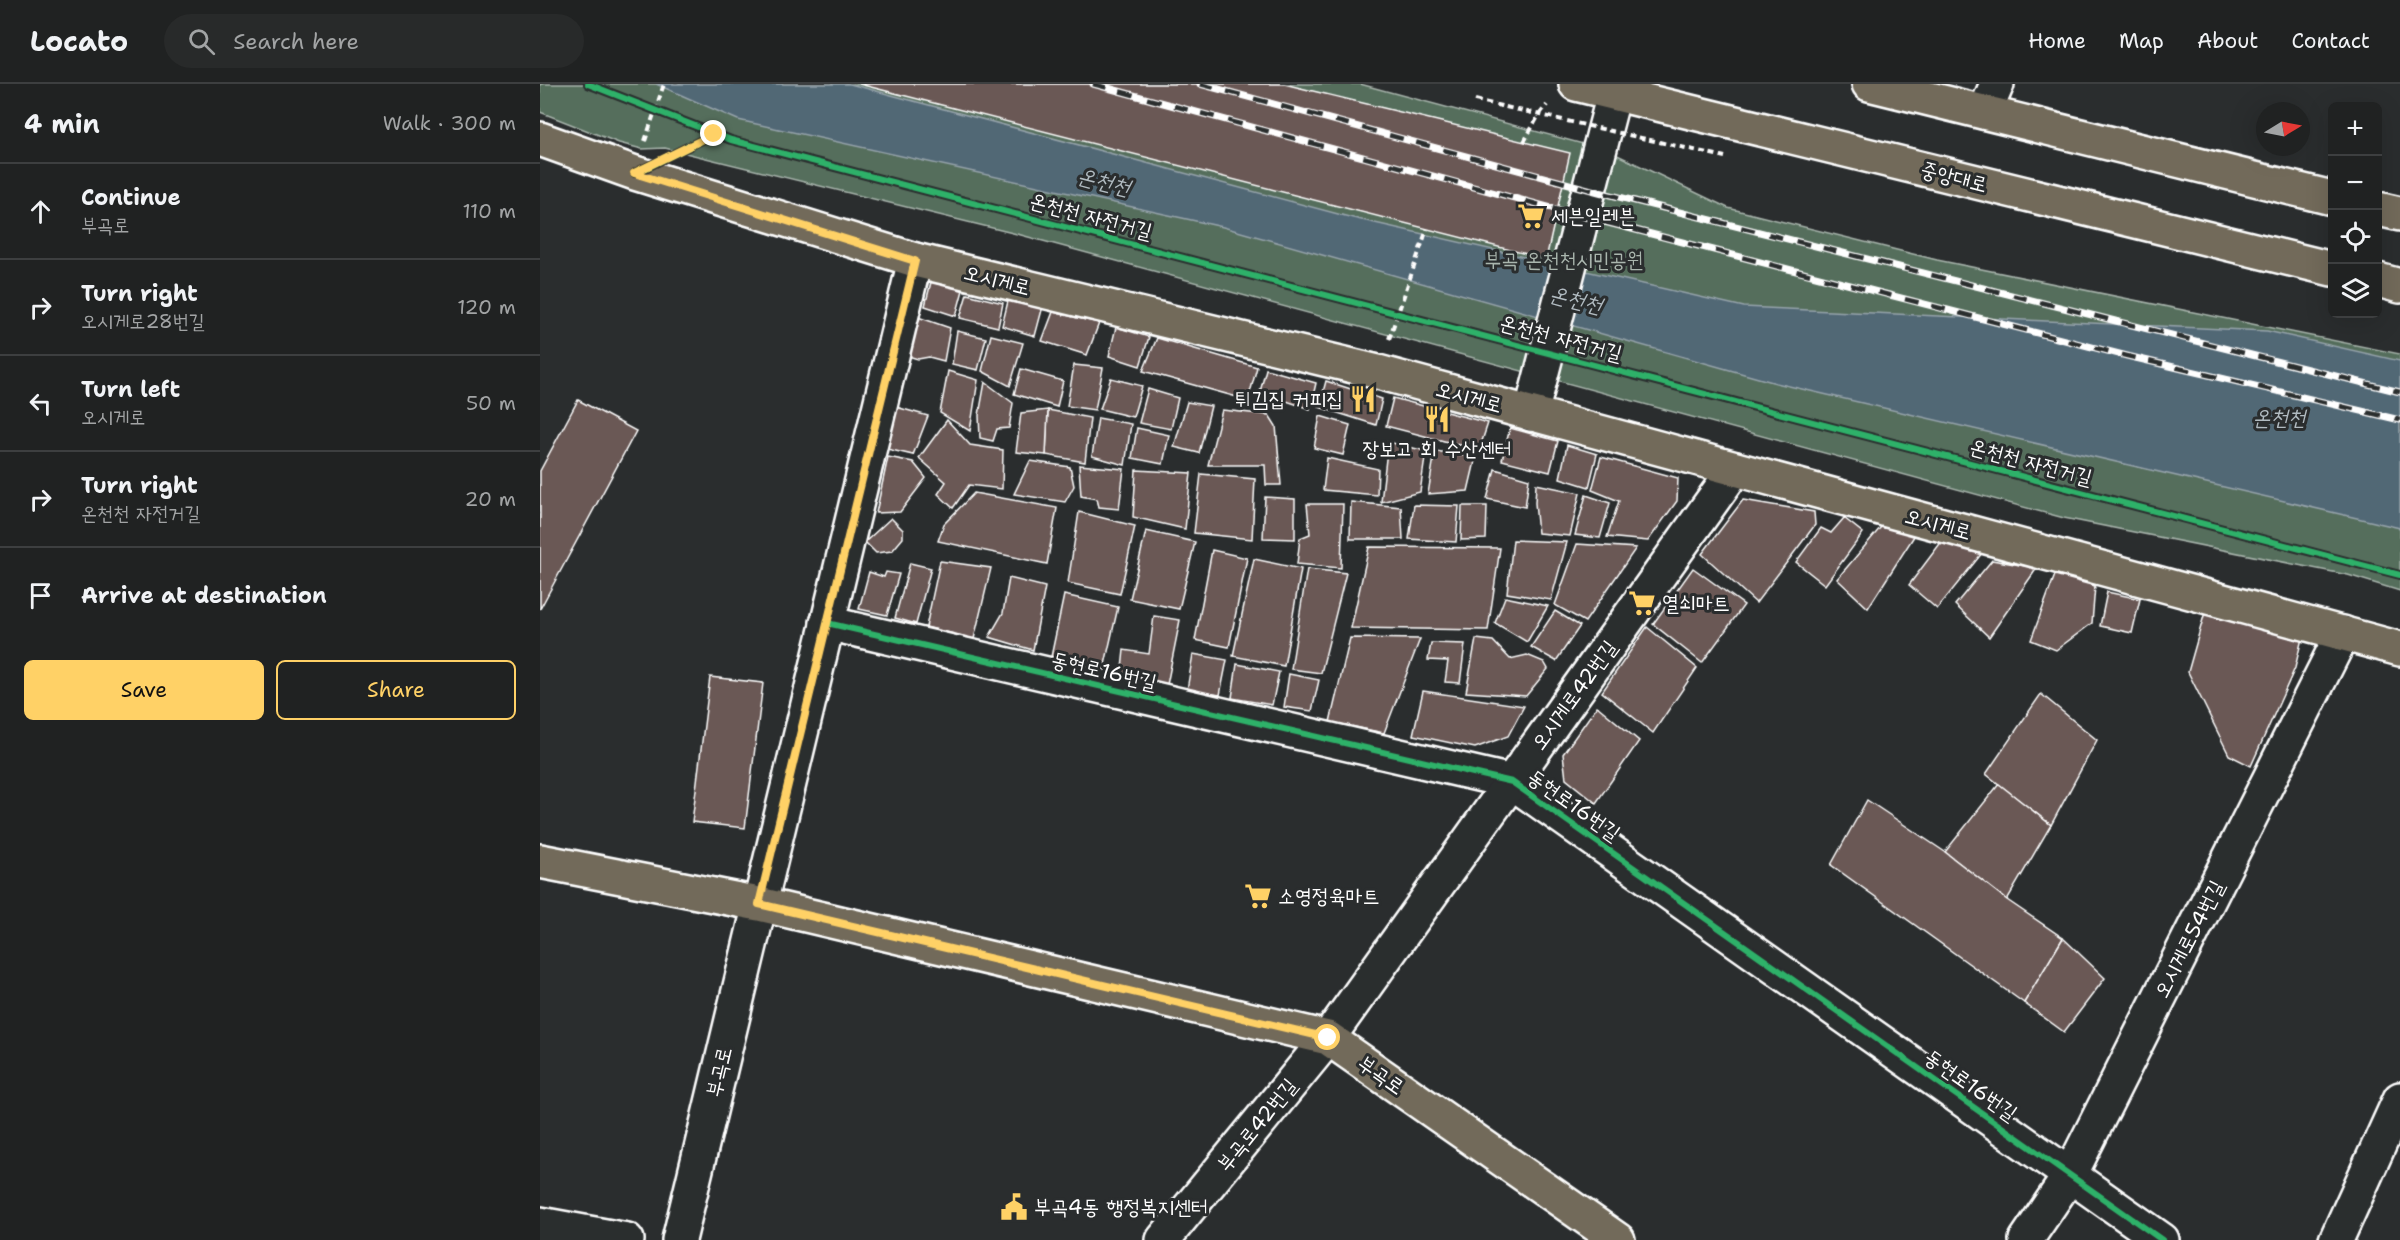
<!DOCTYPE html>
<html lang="en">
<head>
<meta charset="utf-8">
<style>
	:root { --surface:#202222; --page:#282a2a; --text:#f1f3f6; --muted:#a2a4a5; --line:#3d3f40; --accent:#ffd166 }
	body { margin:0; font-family:"Shantell Sans","Poor Story",sans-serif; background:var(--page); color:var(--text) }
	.controls { position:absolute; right:18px; top:18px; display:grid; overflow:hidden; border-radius:9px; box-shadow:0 6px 24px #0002 }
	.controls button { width:54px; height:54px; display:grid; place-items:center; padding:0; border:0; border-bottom:2px solid var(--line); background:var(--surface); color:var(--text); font:30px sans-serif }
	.compass { position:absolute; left:1716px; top:18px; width:54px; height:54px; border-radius:50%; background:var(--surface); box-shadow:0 6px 24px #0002; rotate:80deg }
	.stop { position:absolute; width:18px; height:18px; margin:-14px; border:4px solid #ffd166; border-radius:50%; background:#fff }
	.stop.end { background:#ffd166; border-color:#fff; box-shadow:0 2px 6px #0008 }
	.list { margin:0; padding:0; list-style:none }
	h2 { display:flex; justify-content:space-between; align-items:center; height:78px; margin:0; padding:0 24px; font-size:26px }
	h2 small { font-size:20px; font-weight:400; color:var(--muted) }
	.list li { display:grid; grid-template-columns:39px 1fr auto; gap:18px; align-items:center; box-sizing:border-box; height:96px; padding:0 24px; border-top:2px solid var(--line) }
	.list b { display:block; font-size:22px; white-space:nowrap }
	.list p { margin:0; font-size:20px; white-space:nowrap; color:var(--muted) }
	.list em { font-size:20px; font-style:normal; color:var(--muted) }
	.actions { display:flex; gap:12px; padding:18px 24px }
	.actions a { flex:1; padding:14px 0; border:2px solid var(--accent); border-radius:9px; text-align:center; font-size:21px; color:var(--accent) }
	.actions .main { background:var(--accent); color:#111 }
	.icon { flex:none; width:33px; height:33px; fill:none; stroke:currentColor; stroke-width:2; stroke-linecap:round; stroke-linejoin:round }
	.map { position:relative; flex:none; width:1860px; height:1156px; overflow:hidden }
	header { display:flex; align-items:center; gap:36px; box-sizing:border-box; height:84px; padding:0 30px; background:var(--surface); border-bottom:2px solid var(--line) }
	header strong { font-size:28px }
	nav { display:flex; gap:33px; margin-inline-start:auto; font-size:21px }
	.search { width:420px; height:54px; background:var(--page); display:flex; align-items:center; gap:15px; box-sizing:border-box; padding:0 21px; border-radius:33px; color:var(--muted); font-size:22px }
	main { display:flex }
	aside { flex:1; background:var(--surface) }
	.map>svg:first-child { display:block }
	.green { fill:#546e5c; stroke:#aab6ae; stroke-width:1.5 }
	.water { fill:#516775; stroke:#97a4ac; stroke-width:1.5 }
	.building { fill:#6a5855; stroke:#fff; stroke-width:1.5 }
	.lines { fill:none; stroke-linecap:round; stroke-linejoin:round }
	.minor-casing { stroke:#fff; stroke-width:38 }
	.major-casing { stroke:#fff; stroke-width:38 }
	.path { stroke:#fff; stroke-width:4; stroke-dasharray:6 4.5; stroke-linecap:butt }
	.minor { stroke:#2a2d2e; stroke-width:33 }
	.major { stroke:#726b5a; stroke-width:33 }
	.rail-casing { stroke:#fff; stroke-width:7 }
	.rail { stroke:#2a2d2e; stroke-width:4.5; stroke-dasharray:14; stroke-linecap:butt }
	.path-bridge { stroke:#fff; stroke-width:4; stroke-dasharray:6 4.5; stroke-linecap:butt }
	.cycleway-casing { stroke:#2a2d2e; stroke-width:10 }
	.cycleway { stroke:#2db169; stroke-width:6 }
	.route { stroke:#ffd166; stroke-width:8 }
	.labels { text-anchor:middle; stroke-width:6; stroke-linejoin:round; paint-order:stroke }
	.street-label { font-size:21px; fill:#fff; stroke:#2a2d2e }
	.poi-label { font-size:21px; fill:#fff; stroke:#2a2d2e; text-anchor:start }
	.park-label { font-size:21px; fill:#aab6ae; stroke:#2a2d2e }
	.water-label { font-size:22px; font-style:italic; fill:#b1bbc1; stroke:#2a2d2e }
</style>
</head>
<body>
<header>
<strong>Locato</strong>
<div class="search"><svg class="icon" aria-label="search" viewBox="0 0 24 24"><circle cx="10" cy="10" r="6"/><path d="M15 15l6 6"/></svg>Search here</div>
<nav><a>Home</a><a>Map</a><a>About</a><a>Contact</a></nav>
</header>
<main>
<aside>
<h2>4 min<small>Walk · 300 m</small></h2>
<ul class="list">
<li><svg class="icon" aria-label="ahead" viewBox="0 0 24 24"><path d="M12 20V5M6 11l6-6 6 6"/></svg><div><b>Continue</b><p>부곡로</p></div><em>110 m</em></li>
<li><svg class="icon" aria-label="right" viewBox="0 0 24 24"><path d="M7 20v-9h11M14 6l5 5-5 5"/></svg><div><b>Turn right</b><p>오시게로28번길</p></div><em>120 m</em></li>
<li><svg class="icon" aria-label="left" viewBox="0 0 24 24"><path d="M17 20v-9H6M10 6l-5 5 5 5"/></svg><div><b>Turn left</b><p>오시게로</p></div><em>50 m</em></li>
<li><svg class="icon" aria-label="right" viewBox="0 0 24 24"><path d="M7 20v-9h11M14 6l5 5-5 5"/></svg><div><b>Turn right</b><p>온천천 자전거길</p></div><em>20 m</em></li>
<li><svg class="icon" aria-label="arrive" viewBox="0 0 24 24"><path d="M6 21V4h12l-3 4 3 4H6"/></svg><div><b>Arrive at destination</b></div></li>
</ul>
<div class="actions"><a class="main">Save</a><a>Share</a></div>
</aside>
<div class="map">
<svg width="1860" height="1156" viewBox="0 0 1860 1156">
	<rect width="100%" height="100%" fill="#2a2d2e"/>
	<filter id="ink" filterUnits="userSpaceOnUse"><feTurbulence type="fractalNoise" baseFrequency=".0167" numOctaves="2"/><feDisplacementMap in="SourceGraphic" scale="12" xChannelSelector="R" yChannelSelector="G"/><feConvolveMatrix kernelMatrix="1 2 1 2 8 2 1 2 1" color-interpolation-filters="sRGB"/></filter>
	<g filter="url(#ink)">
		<path class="green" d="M0 0H820L1069 67 1188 124 1397 176 1860 270V507L1808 491 1524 434 481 151 125 64 102 65 79 59 0 28Z"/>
		<path class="water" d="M116 0H310L813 134 1204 223 1727 247 1860 277V444L1236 299 683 143 198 36Z"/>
		<g class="building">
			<path d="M319 0H744L1030 69 1006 175Z"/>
			<path d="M391 198 423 206 416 232 385 222Z"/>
			<path d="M427 210 463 219 458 243 420 234Z"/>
			<path d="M469 213 503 222 495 252 462 242Z"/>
			<path d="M513 228 559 239 547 271 502 257Z"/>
			<path d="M375 232 410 244 404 277 389 273 378 275 368 272Z"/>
			<path d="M576 243 609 253 600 282 569 272Z"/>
			<path d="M417 247 446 254 438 286 412 280Z"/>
			<path d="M451 251 483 259 470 302 442 287Z"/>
			<path d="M617 254 717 283 708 316 603 287Z"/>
			<path d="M534 281 563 284 555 326 527 322Z"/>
			<path d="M481 285 523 297 517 323 474 310Z"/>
			<path d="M726 285 776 299 770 325 720 308Z"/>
			<path d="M408 287 438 296 430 347 400 329Z"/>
			<path d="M571 294 602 302 593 333 560 325Z"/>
			<path d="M786 297 842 315 836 341 779 323Z"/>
			<path d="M445 298 473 319 469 344 457 345 453 357 440 354 439 331Z"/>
			<path d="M608 305 638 314 631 345 599 339Z"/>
			<path d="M853 314 948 339 939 366 846 342Z"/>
			<path d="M38 316 96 347 0 525V387Z"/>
			<path d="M647 318 671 322 659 369 634 363Z"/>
			<path d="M356 323 388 332 373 371 347 365Z"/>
			<path d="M508 326 550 334 545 378 506 371Z"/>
			<path d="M508 326 506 371 476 368 481 329Z"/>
			<path d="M682 326 729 331 736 342 741 401H726L725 381H668Z"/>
			<path d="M780 332 810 341 803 371 774 364Z"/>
			<path d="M558 334 591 340 585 381 552 372Z"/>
			<path d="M407 336 430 361 463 366 462 405 429 401 413 424 398 410 406 398 379 374Z"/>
			<path d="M597 344 629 351 623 380 592 374Z"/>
			<path d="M970 344 1018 357 1010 388 962 376Z"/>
			<path d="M848 358 886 367 880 408 841 418Z"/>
			<path d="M1027 361 1057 370 1049 403 1020 394Z"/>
			<path d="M895 367 936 373 928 407 888 410Z"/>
			<path d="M348 373 373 378 386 394 360 428 336 429Z"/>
			<path d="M1061 373 1138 394 1137 417 1108 457 1067 453 1079 417 1052 406Z"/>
			<path d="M787 374 838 385 837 411 783 406Z"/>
			<path d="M490 377 530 383 534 402 525 418 474 410Z"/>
			<path d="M539 381 584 385 579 425 559 423 557 415 541 412Z"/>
			<path d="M955 385 989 395 985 423 947 415Z"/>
			<path d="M596 386 651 389 645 445 593 433Z"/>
			<path d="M661 390 715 395 712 455 654 449Z"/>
			<path d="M996 400 1040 409 1030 452 998 449 995 419Z"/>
			<path d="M434 409 517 424 507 480 398 457 404 440Z"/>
			<path d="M1046 411 1070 419 1060 454 1035 451Z"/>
			<path d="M725 413 755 415V455L723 454Z"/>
			<path d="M1203 416 1274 428 1275 441 1216 519 1162 470Z"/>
			<path d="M811 418 861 423 863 455H810Z"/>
			<path d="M767 420H803L801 484 757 480 760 454 770 450Z"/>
			<path d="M874 421 919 422 916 458 869 455Z"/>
			<path d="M922 422H947L946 455 921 456Z"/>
			<path d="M539 428 595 442 580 510 528 499Z"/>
			<path d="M351 434 363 446V454L352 467 336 469 325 458Z"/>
			<path d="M1304 434 1323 449 1285 501 1256 478 1281 444 1291 449Z"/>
			<path d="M1346 437 1378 446 1328 524 1297 495Z"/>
			<path d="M606 447 655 458 639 525 590 515Z"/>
			<path d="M973 456 1027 458 1011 516 967 509Z"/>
			<path d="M1402 457 1443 468 1397 525 1369 501Z"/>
			<path d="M1037 460 1096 464 1045 538 1015 521Z"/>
			<path d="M829 463 960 464 948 546 811 544Z"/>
			<path d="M672 466 707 474 689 563 655 556Z"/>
			<path d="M714 475 761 485 744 582 693 572Z"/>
			<path d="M1452 476 1497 484 1449 553 1415 521Z"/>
			<path d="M400 477 451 484 434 555 386 543Z"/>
			<path d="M370 479 391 484 376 540 355 534Z"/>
			<path d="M1153 484 1204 521 1162 579 1113 540Z"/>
			<path d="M767 485 806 489 781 589 751 585Z"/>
			<path d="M329 488 344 493 346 488 359 490 347 531 319 525Z"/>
			<path d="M1515 491 1555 502 1552 539 1516 566 1491 556Z"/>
			<path d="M469 494 505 503 493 566 449 553 463 529Z"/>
			<path d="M1567 508 1600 515 1592 549 1560 542Z"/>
			<path d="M524 511 578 523 564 585 511 573Z"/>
			<path d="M965 513 1008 522 987 558 955 539Z"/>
			<path d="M1667 521 1762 554 1755 584 1711 682 1689 671 1648 588Z"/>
			<path d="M1015 527 1040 542 1016 577 991 563Z"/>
			<path d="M614 532 640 536 627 601 581 594 584 566 609 570Z"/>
			<path d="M1107 543 1157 584 1113 649 1062 608Z"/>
			<path d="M810 554 880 555 844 649 790 638Z"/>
			<path d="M936 555 953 557 970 575 987 571 1004 578 1008 585 986 612 926 608Z"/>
			<path d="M891 559 925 560 920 599 905 598 908 577 888 576Z"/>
			<path d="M653 570 687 576 680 611 647 606Z"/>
			<path d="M697 580 739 588 732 621 692 614Z"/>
			<path d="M749 590 779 596 772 627 744 623Z"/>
			<path d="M170 593 223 599 205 744 152 738Z"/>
			<path d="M883 607 984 622 968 652 935 664 873 651Z"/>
			<path d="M1501 610 1557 656 1511 741 1446 690Z"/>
			<path d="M1057 622 1099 657 1056 719 1026 695 1023 670Z"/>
			<path d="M1459 700 1511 741 1467 816 1405 768Z"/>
			<path d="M1327 716 1405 768 1467 816 1523 854 1484 919 1291 781Z"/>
			<path d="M1523 854 1565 894 1524 948 1484 919Z"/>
		</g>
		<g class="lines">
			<defs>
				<g id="minor">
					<path d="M1445 28 1457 0"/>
					<path d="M991 330 1074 10"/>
					<path d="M287 539 972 698 1622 1156"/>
					<path d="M0 1140 87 1156"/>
					<path d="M139 1156 375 176"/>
					<path d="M623 1156 788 954 1195 385"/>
					<path d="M1486 1156 1530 1091 1803 549"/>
					<path d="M1796 1156 1860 1015"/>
				</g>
				<g id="major">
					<path d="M1036 0 1792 185"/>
					<path d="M1329 0 1792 114"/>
					<path d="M0 55 95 89 375 176 838 288 1860 565"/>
					<path d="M1838 125 1860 130"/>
					<path d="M1838 196 1860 202"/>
					<path d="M0 777 219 820 788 954 1078 1156"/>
				</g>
			</defs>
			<use href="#minor" class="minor-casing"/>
			<use href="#major" class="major-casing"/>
			<g class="path">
				<path d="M105 57 124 0"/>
				<path d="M984 58 999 31 1007 21"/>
				<path d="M849 255 887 145"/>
			</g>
			<use href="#minor" class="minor"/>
			<use href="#major" class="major"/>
			<defs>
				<g id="rail">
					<path d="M553 0 1041 132 1587 272 1860 336"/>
					<path d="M660 0 1059 108 1860 308"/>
				</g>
			</defs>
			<use href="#rail" class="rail-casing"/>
			<use href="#rail" class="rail"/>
			<path class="path-bridge" d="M935 16 1185 73"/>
			<defs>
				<g id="cycleway">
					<path d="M48 0 191 56 1860 491"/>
					<path d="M95 89 174 50"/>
					<path d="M287 539 972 698 1622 1156"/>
				</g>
			</defs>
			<use href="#cycleway" class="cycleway-casing"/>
			<use href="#cycleway" class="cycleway"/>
		</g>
	</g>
	<g class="lines" filter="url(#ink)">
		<path class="route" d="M174 50 94 89 375 177 219 820 788 954"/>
	</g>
	<defs>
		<symbol id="supermarket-bare" viewBox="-9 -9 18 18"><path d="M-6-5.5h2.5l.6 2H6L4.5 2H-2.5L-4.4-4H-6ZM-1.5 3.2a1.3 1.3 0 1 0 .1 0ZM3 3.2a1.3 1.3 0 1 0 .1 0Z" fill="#ffd166" stroke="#2a2d2e" stroke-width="2.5" paint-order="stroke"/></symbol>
		<symbol id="restaurant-bare" viewBox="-9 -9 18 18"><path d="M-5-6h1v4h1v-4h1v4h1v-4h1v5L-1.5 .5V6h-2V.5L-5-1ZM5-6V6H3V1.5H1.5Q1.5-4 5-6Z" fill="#ffd166" stroke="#2a2d2e" stroke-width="2.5" paint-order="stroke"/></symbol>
		<symbol id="civic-bare" viewBox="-9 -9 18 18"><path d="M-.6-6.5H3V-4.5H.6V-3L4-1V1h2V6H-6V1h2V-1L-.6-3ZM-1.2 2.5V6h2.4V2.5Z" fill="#ffd166" stroke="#2a2d2e" stroke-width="2.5" paint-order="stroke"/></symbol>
	</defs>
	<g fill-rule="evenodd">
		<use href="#supermarket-bare" x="972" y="113" width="38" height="38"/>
		<use href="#restaurant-bare" x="804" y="296" width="38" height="38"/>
		<use href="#restaurant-bare" x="878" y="316" width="38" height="38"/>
		<use href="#supermarket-bare" x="1083" y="500" width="38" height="38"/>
		<use href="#supermarket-bare" x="699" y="793" width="38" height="38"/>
		<use href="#civic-bare" x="455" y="1104" width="38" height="38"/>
	</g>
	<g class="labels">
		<g class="street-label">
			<text transform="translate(1414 93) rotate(14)" y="7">중앙대로</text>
			<text transform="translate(551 132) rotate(15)" y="7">온천천 자전거길</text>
			<text transform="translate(457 196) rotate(14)" y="7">오시게로</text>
			<text transform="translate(1021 254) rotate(15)" y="7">온천천 자전거길</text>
			<text transform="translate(929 313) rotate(15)" y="7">오시게로</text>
			<text transform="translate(1491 378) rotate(15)" y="7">온천천 자전거길</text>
			<text transform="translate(1398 440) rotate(15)" y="7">오시게로</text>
			<text transform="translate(564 587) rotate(13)" y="7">동현로16번길</text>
			<text transform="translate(1034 611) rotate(-54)" y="7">오시게로42번길</text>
			<text transform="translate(1034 721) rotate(35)" y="7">동현로16번길</text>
			<text transform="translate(1649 855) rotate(-63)" y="7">오시게로54번길</text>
			<text transform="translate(179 988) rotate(-77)" y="7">부곡로</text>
			<text transform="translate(841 991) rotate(35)" y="7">부곡로</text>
			<text transform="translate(1431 1001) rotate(35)" y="7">동현로16번길</text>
			<text transform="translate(717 1041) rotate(-51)" y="7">부곡로42번길</text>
		</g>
		<g class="poi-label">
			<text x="1011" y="139">세븐일레븐</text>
			<text x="803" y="322" text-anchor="end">튀김집 커피집</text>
			<text x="897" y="372" text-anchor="middle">장보고 회 수산센터</text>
			<text x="1122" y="526">열쇠마트</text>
			<text x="738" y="819">소영정육마트</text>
			<text x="494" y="1130">부곡4동 행정복지센터</text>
		</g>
		<g class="park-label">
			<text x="1024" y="183">부곡 온천천시민공원</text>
		</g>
		<g class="water-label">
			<text transform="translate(564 97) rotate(14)" y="8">온천천</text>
			<text transform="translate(1036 215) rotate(14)" y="8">온천천</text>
			<text x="1739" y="341">온천천</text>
		</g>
	</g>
</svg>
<div class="controls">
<button>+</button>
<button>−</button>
<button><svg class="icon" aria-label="locate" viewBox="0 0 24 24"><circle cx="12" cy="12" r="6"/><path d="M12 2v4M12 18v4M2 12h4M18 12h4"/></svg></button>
<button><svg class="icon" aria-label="layers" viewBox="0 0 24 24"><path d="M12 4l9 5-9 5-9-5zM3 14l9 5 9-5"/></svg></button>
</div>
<svg class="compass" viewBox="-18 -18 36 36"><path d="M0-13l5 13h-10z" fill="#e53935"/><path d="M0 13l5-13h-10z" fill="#a2a4a5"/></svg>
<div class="stop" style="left:788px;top:954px"></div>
<div class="stop end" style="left:174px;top:50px"></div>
</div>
</main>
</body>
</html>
